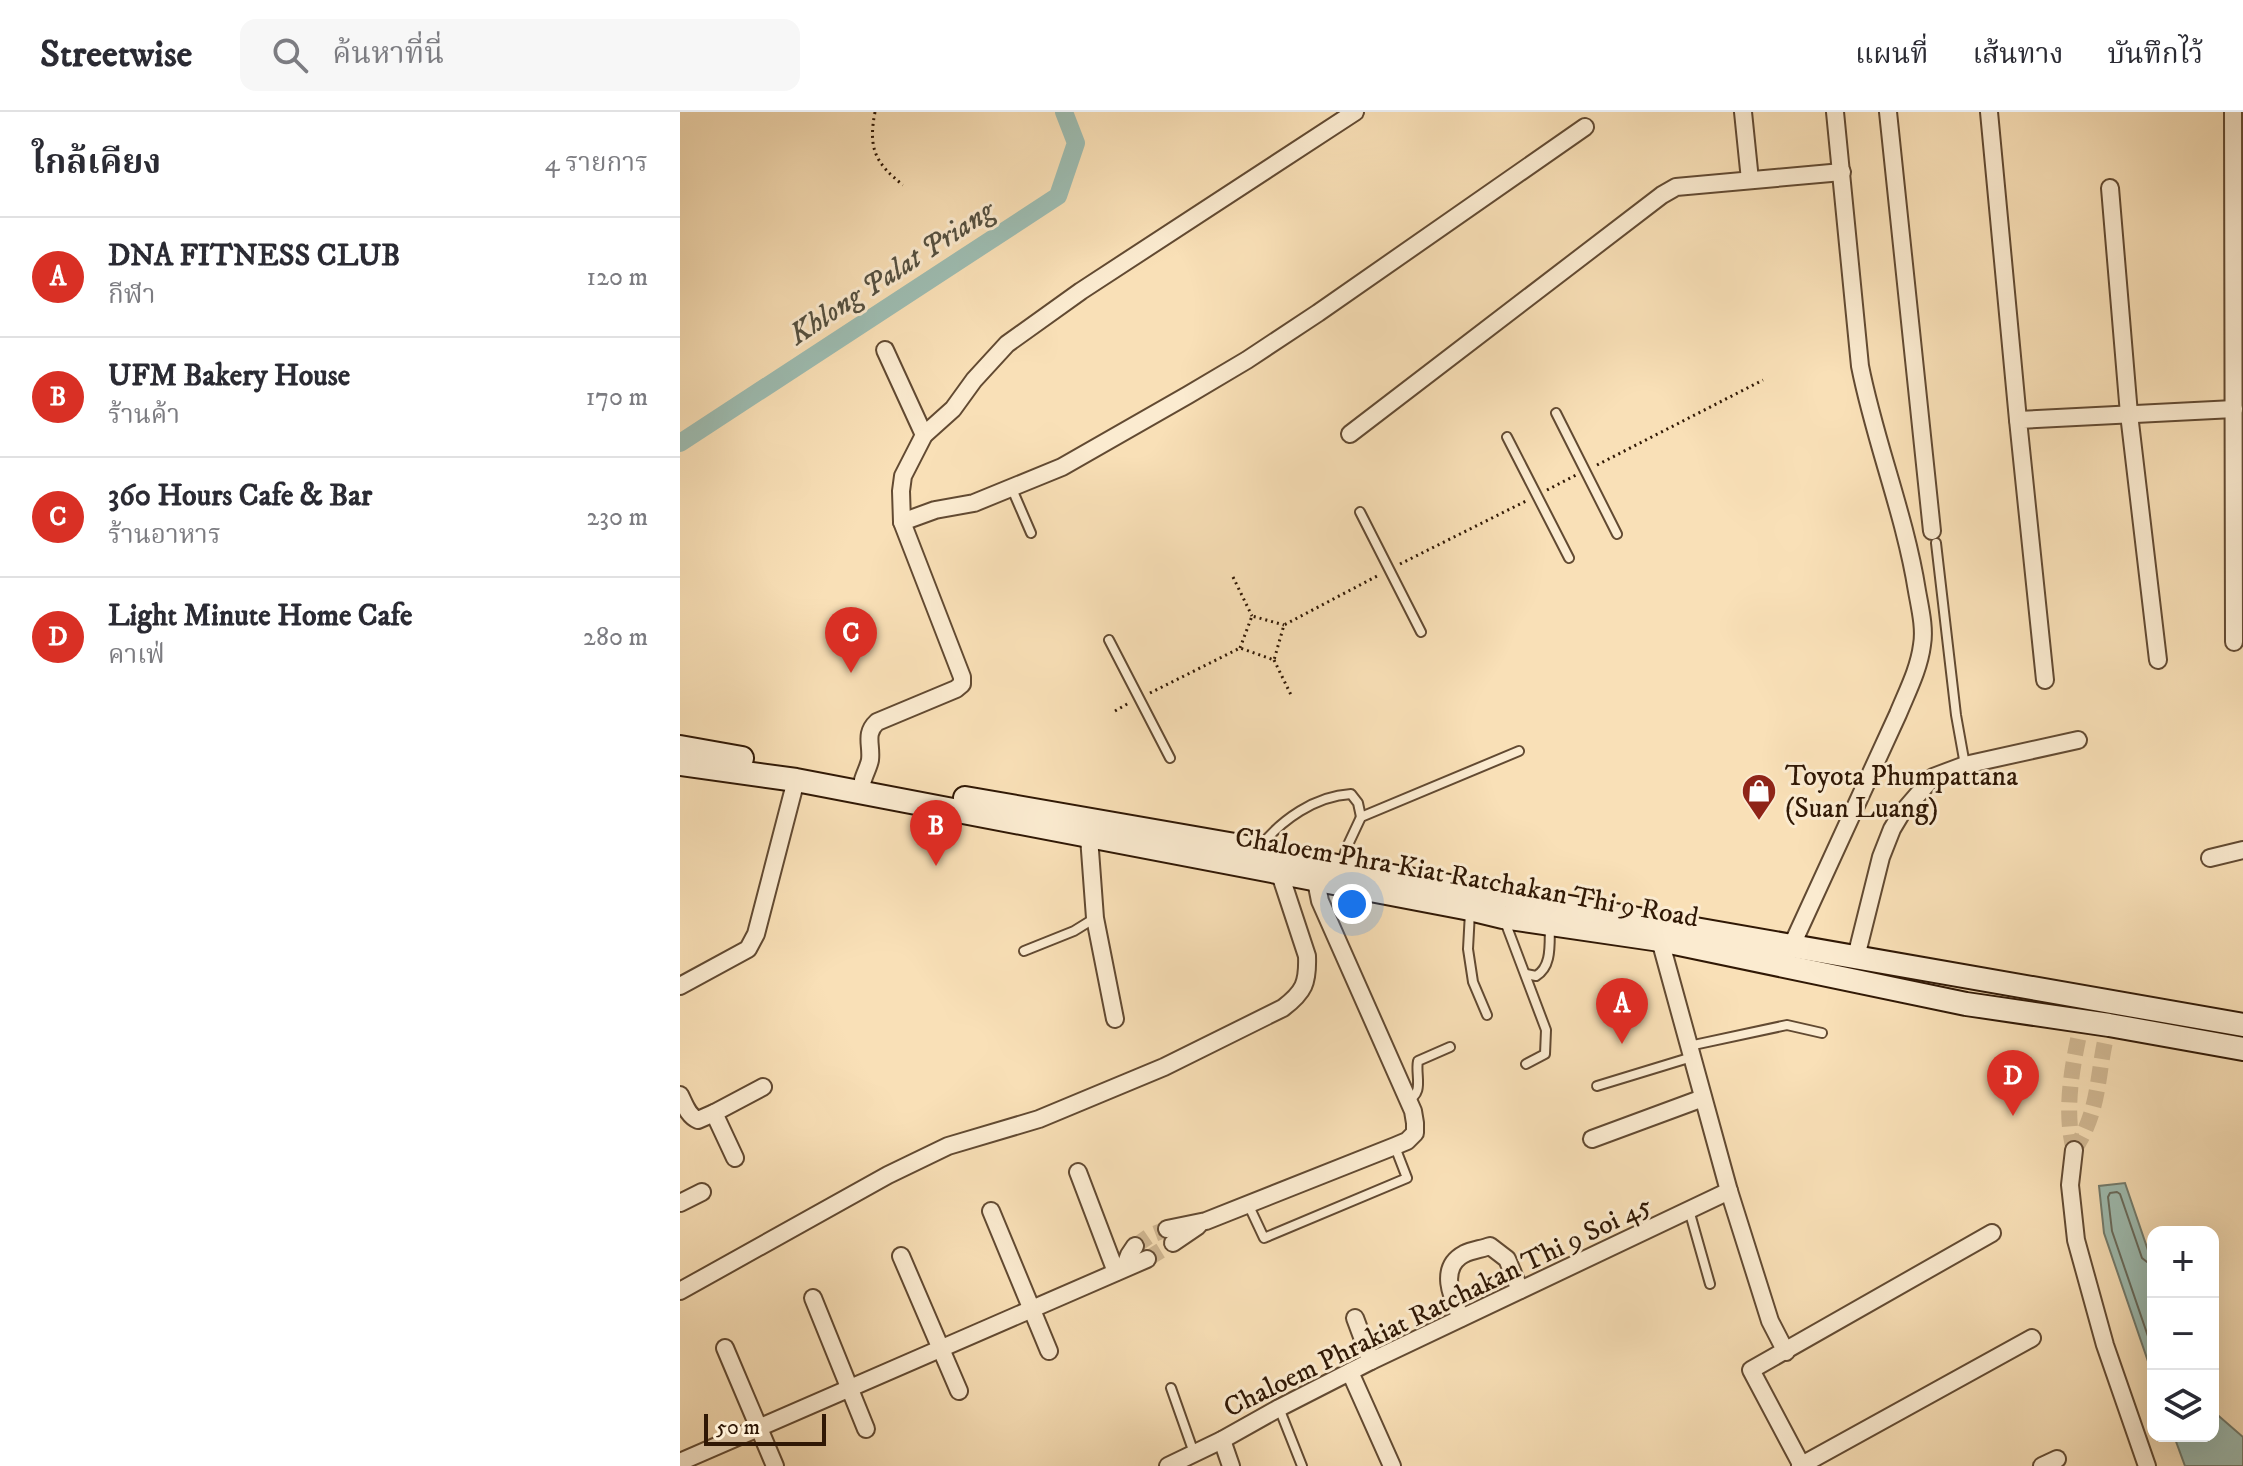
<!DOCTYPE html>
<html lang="th">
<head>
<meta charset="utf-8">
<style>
	:root { --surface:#fff; --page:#f7f7f7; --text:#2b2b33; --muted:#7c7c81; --line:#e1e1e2; --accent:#d93025 }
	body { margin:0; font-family:"IM FELL DW Pica","Noto Serif Thai",serif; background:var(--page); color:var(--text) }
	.controls { position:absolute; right:24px; bottom:24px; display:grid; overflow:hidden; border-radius:16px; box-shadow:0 8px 32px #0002 }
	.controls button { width:72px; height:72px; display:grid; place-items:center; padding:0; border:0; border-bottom:2px solid var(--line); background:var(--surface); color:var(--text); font:40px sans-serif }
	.scale { position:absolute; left:24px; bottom:20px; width:122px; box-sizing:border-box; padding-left:8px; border:4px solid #301805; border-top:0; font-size:22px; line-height:28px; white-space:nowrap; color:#301805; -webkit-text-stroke:6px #fbebd0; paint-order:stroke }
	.you { position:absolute; left:672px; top:792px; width:28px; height:28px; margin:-20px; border:6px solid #fff; border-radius:50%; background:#1a73e8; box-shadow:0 0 0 12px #1a73e833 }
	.badge { display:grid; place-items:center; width:52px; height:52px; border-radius:50%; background:var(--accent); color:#fff; font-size:26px; font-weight:700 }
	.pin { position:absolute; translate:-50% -66px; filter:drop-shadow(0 2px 4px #0008) }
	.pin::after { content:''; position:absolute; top:42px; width:28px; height:24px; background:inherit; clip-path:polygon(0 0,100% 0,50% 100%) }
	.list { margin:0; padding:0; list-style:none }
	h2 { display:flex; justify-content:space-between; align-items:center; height:104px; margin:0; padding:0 32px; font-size:34px }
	h2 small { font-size:26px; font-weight:400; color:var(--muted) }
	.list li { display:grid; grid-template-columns:52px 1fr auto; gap:24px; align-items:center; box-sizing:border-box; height:120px; padding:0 32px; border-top:2px solid var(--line) }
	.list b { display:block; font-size:30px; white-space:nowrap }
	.list p { margin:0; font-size:26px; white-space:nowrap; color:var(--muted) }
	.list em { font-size:26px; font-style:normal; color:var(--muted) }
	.icon { flex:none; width:44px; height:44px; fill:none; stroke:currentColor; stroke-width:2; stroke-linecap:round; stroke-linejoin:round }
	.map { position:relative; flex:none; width:1563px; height:1354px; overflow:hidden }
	header { display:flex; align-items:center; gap:48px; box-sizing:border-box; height:112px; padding:0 40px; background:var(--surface); border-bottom:2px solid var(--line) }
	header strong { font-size:38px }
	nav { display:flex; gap:44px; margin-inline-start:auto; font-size:28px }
	.search { width:560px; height:72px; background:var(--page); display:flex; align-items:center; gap:20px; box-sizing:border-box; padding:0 28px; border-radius:16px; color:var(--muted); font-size:30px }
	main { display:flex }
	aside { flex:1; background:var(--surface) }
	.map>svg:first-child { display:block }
	.water { fill:#9ebdb2; stroke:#727b6d; stroke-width:2 }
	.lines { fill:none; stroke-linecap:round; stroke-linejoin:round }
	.shore { stroke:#676a5c; stroke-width:2 }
	.canal { stroke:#9ebdb2; stroke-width:18 }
	.minor-tunnel { stroke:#d1b893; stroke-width:16; stroke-dasharray:16 8; stroke-linecap:butt }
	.service-casing { stroke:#624a32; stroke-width:12 }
	.minor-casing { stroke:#624a32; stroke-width:20 }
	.secondary-casing { stroke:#301805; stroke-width:26 }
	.path { stroke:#301805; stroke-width:3; stroke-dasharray:2 4; stroke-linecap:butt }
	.service { stroke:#fbebd0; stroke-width:8 }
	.minor { stroke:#fbebd0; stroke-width:16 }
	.secondary { stroke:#fbebd0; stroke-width:22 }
	.labels { text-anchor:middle; stroke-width:6; stroke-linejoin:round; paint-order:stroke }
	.poi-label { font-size:28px; fill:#301805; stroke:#fbebd0; text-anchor:start }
	.street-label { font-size:28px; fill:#301805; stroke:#fbebd0 }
	.water-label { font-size:30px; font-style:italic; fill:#565242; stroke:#fbebd0 }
</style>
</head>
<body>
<header>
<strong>Streetwise</strong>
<div class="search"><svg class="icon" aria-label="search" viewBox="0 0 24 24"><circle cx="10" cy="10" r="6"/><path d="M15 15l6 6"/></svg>ค้นหาที่นี่</div>
<nav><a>แผนที่</a><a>เส้นทาง</a><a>บันทึกไว้</a></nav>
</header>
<main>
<aside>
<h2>ใกล้เคียง<small>4 รายการ</small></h2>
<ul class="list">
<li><span class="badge">A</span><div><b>DNA FITNESS CLUB</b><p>กีฬา</p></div><em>120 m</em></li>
<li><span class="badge">B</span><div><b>UFM Bakery House</b><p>ร้านค้า</p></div><em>170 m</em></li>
<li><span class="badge">C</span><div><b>360 Hours Cafe &amp; Bar</b><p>ร้านอาหาร</p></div><em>230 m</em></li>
<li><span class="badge">D</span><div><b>Light Minute Home Cafe</b><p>คาเฟ่</p></div><em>280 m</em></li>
</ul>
</aside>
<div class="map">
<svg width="1563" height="1354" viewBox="0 0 1563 1354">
	<rect width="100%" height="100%" fill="#f9e0b7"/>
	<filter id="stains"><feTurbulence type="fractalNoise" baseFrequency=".0025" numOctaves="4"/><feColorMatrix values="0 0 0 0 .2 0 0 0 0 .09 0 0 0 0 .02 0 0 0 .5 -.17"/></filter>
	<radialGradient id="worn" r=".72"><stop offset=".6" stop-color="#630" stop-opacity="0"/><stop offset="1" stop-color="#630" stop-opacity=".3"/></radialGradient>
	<g class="water">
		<path d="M1445 1071 1473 1153V1264L1424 1121 1419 1074Z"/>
		<path d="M1533 1299 1563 1325V1354H1505L1494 1324H1533Z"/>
	</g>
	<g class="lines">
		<path class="shore" d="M1473 1151 1467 1150 1462 1146 1440 1082 1437 1080 1430 1081 1428 1085 1432 1119 1473 1239"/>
		<path class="canal" d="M0 331 378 84 396 31 384 0"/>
		<g class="minor-tunnel">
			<path d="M1394 1038C1422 996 1416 959 1429 913"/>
			<path d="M1394 1038C1383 997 1393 950 1402 909"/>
			<path d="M455 1134 471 1123 487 1117"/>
			<path d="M467 1147 493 1131"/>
		</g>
		<defs>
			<g id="service">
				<path d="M876 301 937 422"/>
				<path d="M827 325 889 446"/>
				<path d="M332 377 351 421"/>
				<path d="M680 400 741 520"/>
				<path d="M1256 431 1276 603 1285 653"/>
				<path d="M429 528 490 646"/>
				<path d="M580 735C601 708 635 684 671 682L678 691 681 705"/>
				<path d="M662 752 666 737 681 705 839 639"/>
				<path d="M790 800 788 837 793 870 807 903"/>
				<path d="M824 807 866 918 865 942 846 952"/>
				<path d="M344 839 394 819 415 806"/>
				<path d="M846 862 856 864C873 854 869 830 870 812"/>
				<path d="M1009 934 1107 913 1142 921"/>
				<path d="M917 974 1012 945"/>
				<path d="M727 988C745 982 735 963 738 949L770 935"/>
				<path d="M568 1092 584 1126 727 1066 715 1035"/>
				<path d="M1009 1098 1030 1172"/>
				<path d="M491 1276 514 1341"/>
				<path d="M599 1296 622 1354"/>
			</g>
			<g id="minor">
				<path d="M1063 0 1070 68"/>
				<path d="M1208 0 1252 419"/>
				<path d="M1309 0 1338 308"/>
				<path d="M1553 0 1554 530"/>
				<path d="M1430 76 1449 302 1478 548"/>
				<path d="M205 238 244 323"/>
				<path d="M670 322 982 83 996 75 1162 60"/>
				<path d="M222 410 255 398 294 391 382 355 508 283 567 248 638 201 905 15"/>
				<path d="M1365 568 1338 308 1554 297"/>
				<path d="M183 668C185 661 189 654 190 648 192 633 184 622 197 610L276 577 282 572V565L222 410 221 379 223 364 244 323 273 297 294 268 327 232 401 179 675 0"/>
				<path d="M409 725 415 806 435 907"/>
				<path d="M1530 746 1563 738"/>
				<path d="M980 828 1049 1079 1090 1209 1106 1240"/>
				<path d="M1112 833 1218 602C1227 580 1239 557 1242 533 1245 516 1240 496 1237 479 1225 403 1195 330 1180 254L1155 0"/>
				<path d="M1176 845 1201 745 1212 717 1221 702 1253 665 1285 653 1398 628"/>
				<path d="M0 874 68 837 76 822 116 668"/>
				<path d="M0 983C5 993 8 1004 18 1008L34 1001 55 1046"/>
				<path d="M34 1001 83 975"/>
				<path d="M912 1027 1023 986"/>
				<path d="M1394 1038 1390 1073 1396 1128 1425 1233 1467 1354"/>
				<path d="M398 1060 436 1160"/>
				<path d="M0 1091 22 1080"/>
				<path d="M311 1099 369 1239"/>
				<path d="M487 1117 526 1109 715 1034 727 1029 735 1021V1011L733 999 640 789 636 769"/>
				<path d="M493 1131 518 1114"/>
				<path d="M221 1144 279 1279"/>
				<path d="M444 1156 449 1143 455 1134"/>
				<path d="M0 1179 208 1063 268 1034 359 1007 484 955 603 896C624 880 628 871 627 844L600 762"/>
				<path d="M133 1186 186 1317"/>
				<path d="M675 1206 691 1249"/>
				<path d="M781 1206C772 1186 758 1156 784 1142 792 1138 802 1137 810 1134L827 1147 840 1178"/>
				<path d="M45 1236 95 1354"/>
				<path d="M670 1260 712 1354"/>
				<path d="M542 1328 551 1354"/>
				<path d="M0 1350 467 1147"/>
				<path d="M488 1354 542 1328 599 1296 691 1249 1049 1079"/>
				<path d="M1120 1354 1352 1226"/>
				<path d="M1122 1354 1071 1258 1312 1121"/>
				<path d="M1362 1354 1377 1347"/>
			</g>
			<g id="secondary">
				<path d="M0 635 62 646"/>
				<path d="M0 652 116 668 790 797 823 805 980 828 1286 892 1429 913 1563 937"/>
				<path d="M285 686 578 737 661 755 1563 913"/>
			</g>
		</defs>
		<use href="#service" class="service-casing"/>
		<use href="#minor" class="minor-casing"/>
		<use href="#secondary" class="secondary-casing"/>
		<g class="path">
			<path d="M195 0C188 36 195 51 223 73"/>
			<path d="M917 353 1083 268"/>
			<path d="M867 378 896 363"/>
			<path d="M720 452 846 389"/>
			<path d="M553 465 572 504"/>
			<path d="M560 536 572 504 604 513"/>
			<path d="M594 548 612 585"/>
			<path d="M470 581 560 536 594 548 604 513 699 463"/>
			<path d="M435 599 449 591"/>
		</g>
		<use href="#service" class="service"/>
		<use href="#minor" class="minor"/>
		<use href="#secondary" class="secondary"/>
	</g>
	<defs>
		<symbol id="shop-pin" viewBox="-11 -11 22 30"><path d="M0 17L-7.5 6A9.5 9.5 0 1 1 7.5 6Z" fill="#8f2418" stroke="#fbebd0"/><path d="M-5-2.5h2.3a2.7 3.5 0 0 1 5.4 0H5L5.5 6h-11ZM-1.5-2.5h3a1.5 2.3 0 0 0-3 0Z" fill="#fff"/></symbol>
	</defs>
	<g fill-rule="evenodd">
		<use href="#shop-pin" x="1059" y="659" width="40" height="54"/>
	</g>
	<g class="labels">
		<g class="poi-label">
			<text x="1105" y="673">Toyota Phumpattana<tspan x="1105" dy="32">(Suan Luang)</tspan></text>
		</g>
		<g class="street-label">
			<text transform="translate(787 764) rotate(10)" y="10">Chaloem Phra Kiat Ratchakan Thi 9 Road</text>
			<text transform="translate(757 1193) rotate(-26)" y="10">Chaloem Phrakiat Ratchakan Thi 9 Soi 45</text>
		</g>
		<g class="water-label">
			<text transform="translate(211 160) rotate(-33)" y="10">Khlong Palat Priang</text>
		</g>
	</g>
	<rect width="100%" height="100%" filter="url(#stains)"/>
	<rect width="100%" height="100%" fill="url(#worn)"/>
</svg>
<div class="controls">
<button>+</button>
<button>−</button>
<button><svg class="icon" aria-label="layers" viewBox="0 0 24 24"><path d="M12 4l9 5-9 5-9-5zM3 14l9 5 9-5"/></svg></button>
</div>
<div class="scale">50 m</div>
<div class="you"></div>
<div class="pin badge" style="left:942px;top:932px">A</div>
<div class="pin badge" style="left:256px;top:754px">B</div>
<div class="pin badge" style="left:171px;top:561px">C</div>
<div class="pin badge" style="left:1333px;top:1004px">D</div>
</div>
</main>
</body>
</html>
